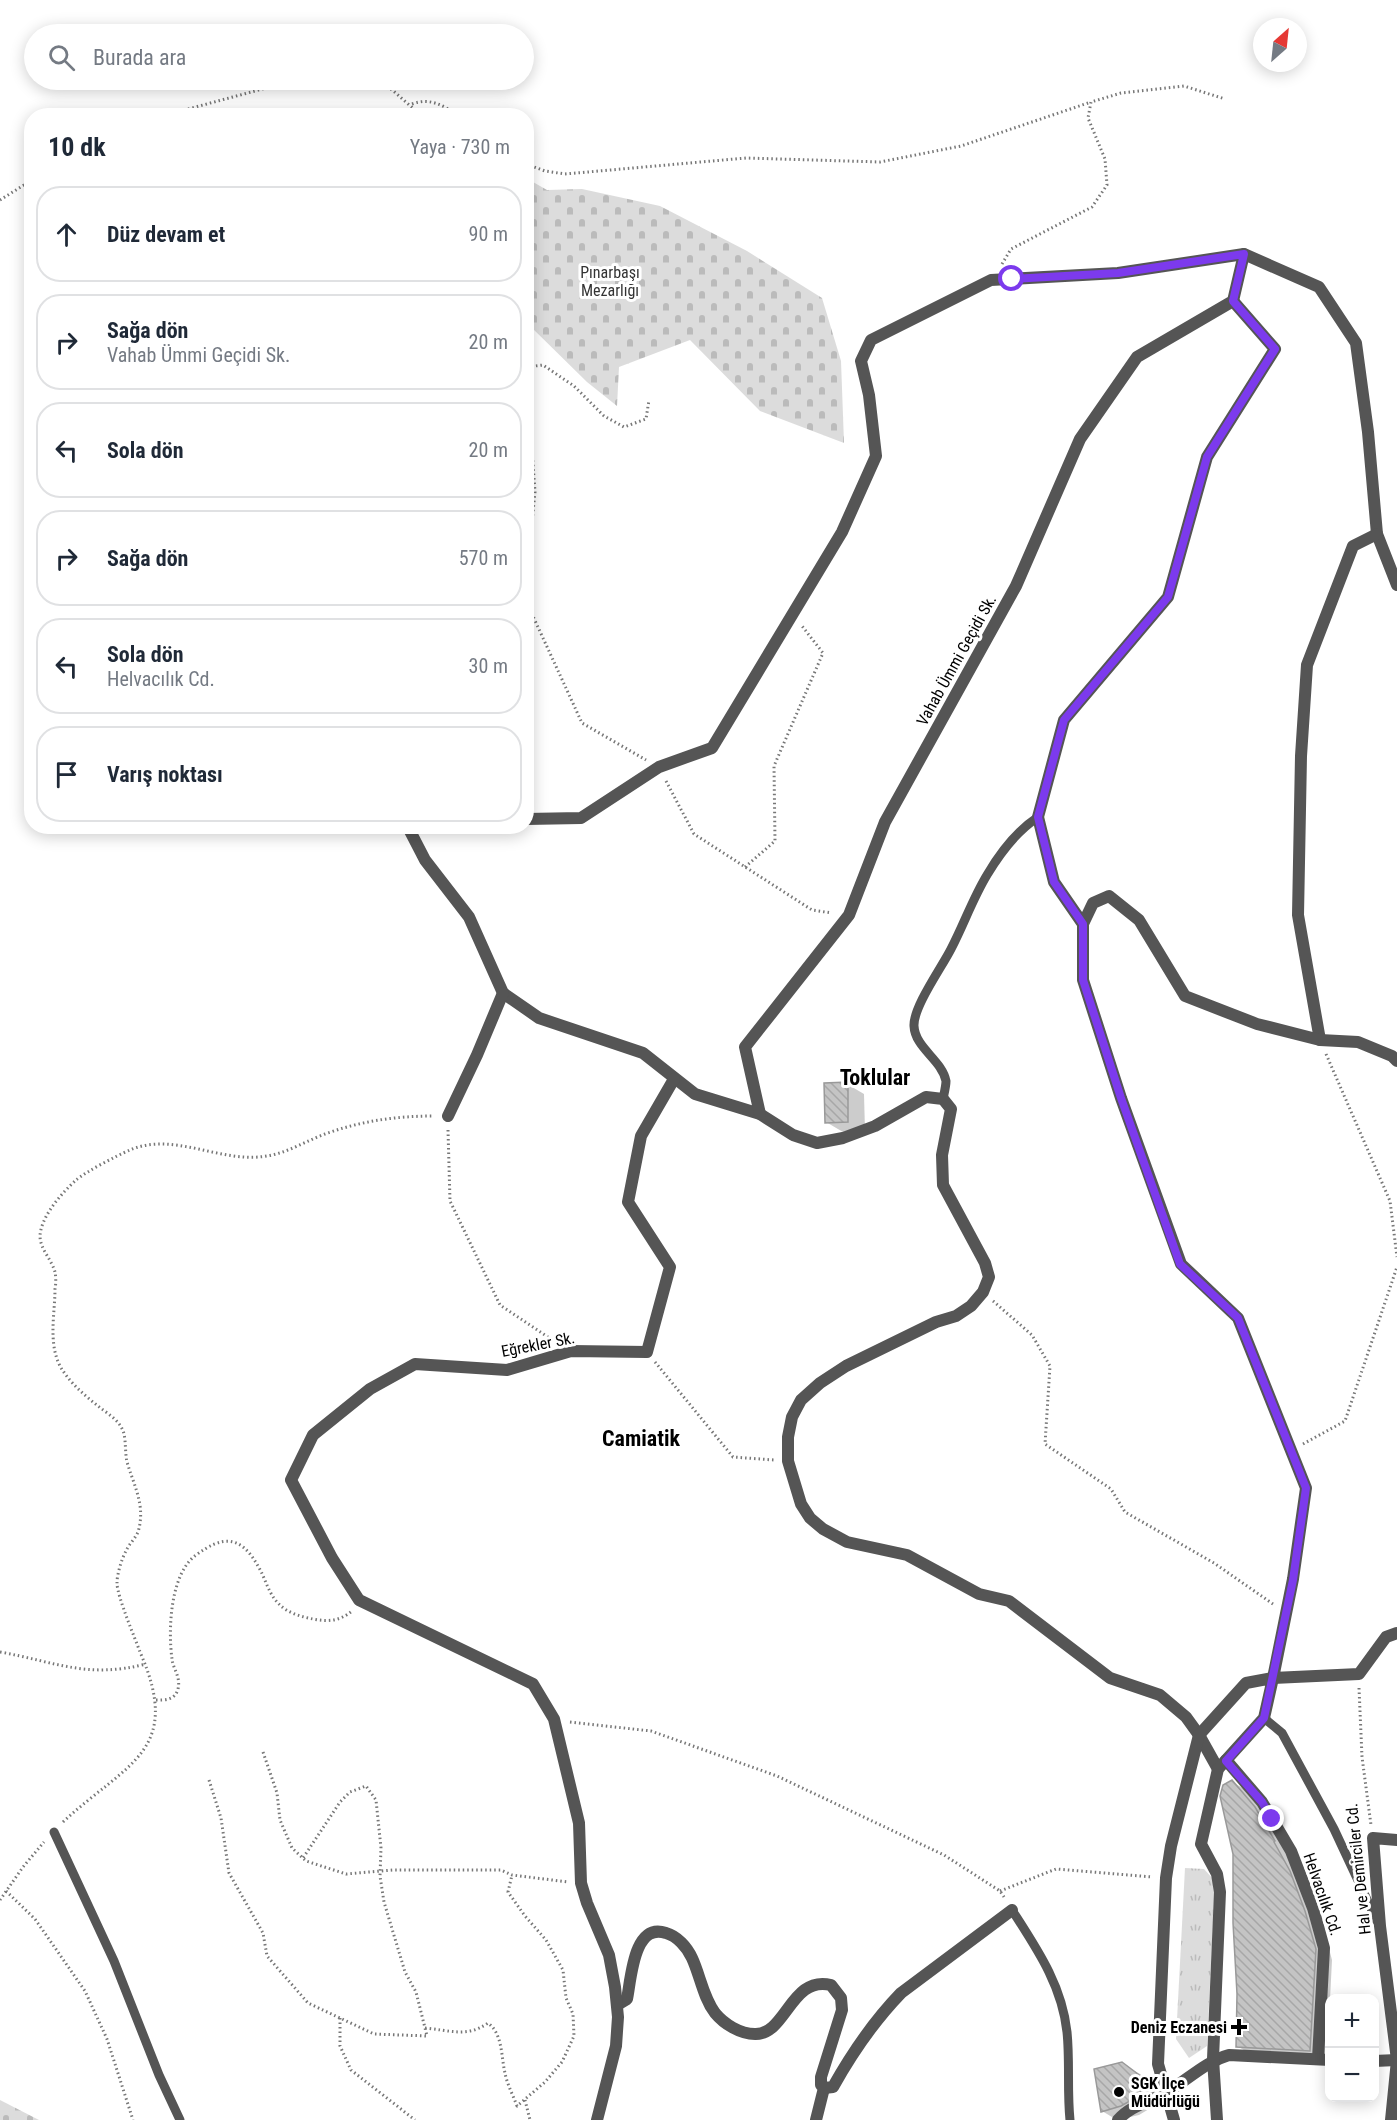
<!DOCTYPE html>
<html lang="tr">
<head>
<meta charset="utf-8">
<style>
	:root { --surface:#fff; --page:#f2f2f3; --text:#1f2937; --muted:#747a83; --line:#e0e1e3 }
	body { margin:0; font-family:"Roboto Condensed",sans-serif; background:var(--page); color:var(--text) }
	.controls { position:absolute; right:18px; bottom:18px; display:grid; overflow:hidden; border-radius:12px; box-shadow:0 3px 15px #0003 }
	.controls button { width:54px; height:54px; display:grid; place-items:center; padding:0; border:0; border-bottom:2px solid var(--line); background:var(--surface); color:var(--text); font:30px sans-serif }
	.compass { position:absolute; left:1253px; top:18px; width:54px; height:54px; border-radius:50%; background:var(--surface); box-shadow:0 3px 15px #0003; rotate:27deg }
	.stop { position:absolute; width:18px; height:18px; margin:-14px; border:4px solid #7c3aed; border-radius:50%; background:#fff }
	.stop.end { background:#7c3aed; border-color:#fff; box-shadow:0 2px 6px #0008 }
	.list { margin:0; padding:0; list-style:none }
	h2 { display:flex; justify-content:space-between; align-items:center; height:78px; margin:0; padding:0 24px; font-size:26px }
	h2 small { font-size:20px; font-weight:400; color:var(--muted) }
	.list li { display:grid; grid-template-columns:39px 1fr auto; gap:18px; align-items:center; box-sizing:border-box; height:96px; margin:0 12px 12px; padding:0 12px; border:2px solid var(--line); border-radius:24px }
	.list b { display:block; font-size:22px; white-space:nowrap }
	.list p { margin:0; font-size:20px; white-space:nowrap; color:var(--muted) }
	.list em { font-size:20px; font-style:normal; color:var(--muted) }
	.icon { flex:none; width:33px; height:33px; fill:none; stroke:currentColor; stroke-width:2; stroke-linecap:round; stroke-linejoin:round }
	.map { position:relative; flex:none; width:1397px; height:2120px; overflow:hidden }
	.search { position:absolute; background:var(--surface); box-shadow:0 3px 15px #0003; left:24px; top:24px; width:510px; height:66px; display:flex; align-items:center; gap:15px; box-sizing:border-box; padding:0 21px; border-radius:33px; color:var(--muted); font-size:22px }
	.panel { position:absolute; background:var(--surface); box-shadow:0 3px 15px #0003; left:24px; top:108px; width:510px; height:726px; border-radius:24px }
	.map>svg:first-child { display:block }
	.cemetery { fill:url(#cemetery-stones) }
	.park { fill:url(#park-tufts) }
	.shadow { fill:#0003 }
	.building { fill:url(#building-back-hatch); stroke:#999; stroke-width:1.5 }
	.lines { fill:none; stroke-linecap:round; stroke-linejoin:round }
	.path { stroke:#777; stroke-width:3; stroke-dasharray:1.5 3; stroke-linecap:butt }
	.service { stroke:#555; stroke-width:9 }
	.pedestrian { stroke:#555; stroke-width:12 }
	.minor { stroke:#555; stroke-width:12 }
	.tertiary { stroke:#555; stroke-width:12 }
	.route { stroke:#7c3aed; stroke-width:8 }
	.poi-dot { fill:#000; stroke:#fff; stroke-width:2 }
	.labels { text-anchor:middle; stroke-width:6; stroke-linejoin:round; paint-order:stroke }
	.park-label { font-size:16px; fill:#333; stroke:#fff }
	.street-label { font-size:16px; fill:#000; stroke:#fff }
	.poi-label { font-size:16px; font-weight:bold; fill:#000; stroke:#fff; text-anchor:end }
	.district-label { font-size:22px; font-weight:bold; fill:#000; stroke:#fff }
</style>
</head>
<body>
<div class="map">
<svg width="1397" height="2120" viewBox="0 0 1397 2120">
	<defs>
		<pattern id="cemetery-stones" width="16" height="16" patternUnits="userSpaceOnUse" patternTransform="scale(1.5)"><rect width="16" height="16" fill="#dcdcdc"/><path d="M2 7V4a2 2 0 0 1 4 0v3zM10 15v-3a2 2 0 0 1 4 0v3z" fill="#bbb"/></pattern>
		<pattern id="park-tufts" width="24" height="20" patternUnits="userSpaceOnUse" patternTransform="scale(1.5)"><rect width="24" height="20" fill="#dcdcdc"/><path d="M3 7l-1-3M5 7V3M7 7l1-3M15 17l-1-3M17 17v-4M19 17l1-3" fill="none" stroke="#bbb"/></pattern>
		<pattern id="building-back-hatch" width="6" height="6" patternUnits="userSpaceOnUse" patternTransform="scale(1.5)"><rect width="6" height="6" fill="#c4c4c4"/><path d="M-1 5l2 2M0 0l6 6M5-1l2 2" fill="none" stroke="#a7a7a7"/></pattern>
	</defs>
	<rect width="100%" height="100%" fill="#fff"/>
	<g class="cemetery">
		<path d="M526 178 547 190 582 189 660 206 747 251 822 298 841 361 844 443 760 411 690 340 619 367 617 406 587 382 530 326 527 314Z"/>
		<path d="M0 2100 39 2120H0Z"/>
	</g>
	<path class="park" d="M1185 1868 1204 1869 1215 1881 1207 2046 1189 2058 1176 2039Z"/>
	<g class="shadow">
		<path d="M847 1084 864 1094 865 1131 843 1132 826 1122Z"/>
		<path d="M1232 1782 1250 1792 1272 1818 1322 1922 1332 1960 1327 2060 1254 2056 1237 2046 1238 1994Z"/>
		<path d="M1122 2064 1140 2074 1163 2092 1154 2106 1139 2115 1117 2120 1102 2111Z"/>
	</g>
	<g class="building">
		<path d="M848 1082V1122L825 1123 824 1083Z"/>
		<path d="M1232 1780 1255 1807 1275 1841 1274 1842 1290 1871 1305 1911 1316 1949 1310 2051 1236 2047 1237 1994 1233 1923V1854L1220 1796 1223 1785Z"/>
		<path d="M1122 2062 1147 2081 1137 2097 1121 2106 1101 2112 1094 2069Z"/>
	</g>
	<g class="lines">
		<g class="path">
			<path d="M370 80 391 89 422 116"/>
			<path d="M412 104C431 97 443 106 460 116"/>
			<path d="M162 116 296 80"/>
			<path d="M526 164 545 171 565 174 746 158 880 162 961 146 1091 102"/>
			<path d="M0 200 32 180"/>
			<path d="M1002 264 1011 249 1092 207 1107 185 1105 159 1088 118 1091 102 1121 93 1184 86 1225 99"/>
			<path d="M526 366 535 492 526 582"/>
			<path d="M527 367 543 365 574 386 604 416 624 427 646 419 649 400"/>
			<path d="M526 601 582 723 646 760"/>
			<path d="M666 781 694 834 812 910 832 913"/>
			<path d="M745 867 775 841 774 766 823 653 802 626"/>
			<path d="M1326 1054 1390 1201 1397 1257"/>
			<path d="M448 1130 450 1201 500 1305 554 1341"/>
			<path d="M993 1301 1032 1335 1050 1366 1045 1444 1111 1489 1125 1512 1214 1563 1273 1604"/>
			<path d="M655 1362 733 1457 774 1460"/>
			<path d="M1303 1444 1345 1421 1397 1267"/>
			<path d="M0 1652C56 1662 87 1679 146 1664"/>
			<path d="M1359 1688 1362 1757 1371 1825"/>
			<path d="M156 1700C166 1700 175 1700 178 1689 181 1677 173 1669 172 1659 168 1630 170 1574 196 1555 222 1536 240 1534 258 1566 266 1579 268 1594 280 1605 288 1613 302 1617 313 1619 328 1622 340 1621 352 1611"/>
			<path d="M570 1722 651 1731 777 1776 944 1855 1000 1891 1004 1897"/>
			<path d="M263 1752 277 1793 280 1820 292 1848 306 1861 346 1874 393 1870H501L512 1875 568 1882"/>
			<path d="M209 1780 221 1818 229 1873 263 1933 267 1956 308 2003 374 2034 427 2036 416 1992 405 1972 384 1902 380 1876 381 1848 376 1800 366 1786 350 1792 340 1802 303 1858"/>
			<path d="M63 1822C126 1763 184 1752 140 1652 135 1638 117 1596 117 1583 117 1574 122 1558 126 1551 129 1544 135 1539 138 1532 146 1506 134 1486 127 1462 125 1453 126 1443 124 1434 121 1421 108 1414 98 1406 84 1395 69 1382 60 1366 48 1342 55 1314 55 1289 56 1284 56 1277 55 1272 52 1260 40 1249 40 1236 41 1216 62 1193 76 1180 87 1171 116 1156 130 1150 174 1131 221 1164 267 1156 287 1153 306 1141 325 1134 361 1121 396 1116 434 1116"/>
			<path d="M6 1891 35 1919 85 1991 107 2039 133 2120"/>
			<path d="M1000 1891 1056 1869 1153 1877"/>
			<path d="M0 1900 23 1867 44 1842"/>
			<path d="M340 2018V2046L351 2070 415 2120"/>
			<path d="M425 2028C449 2030 467 2038 488 2023 503 2034 501 2057 505 2073 507 2084 513 2095 517 2106L545 2082 562 2062 574 2036 573 2014 566 1998 563 1970 546 1940 525 1916 508 1892 512 1875"/>
			<path d="M525 2100 530 2120"/>
		</g>
		<g class="service">
			<path d="M943 1099C944 1094 946 1086 946 1081 942 1060 915 1048 914 1026 913 1007 942 967 951 949 964 924 973 898 987 875 1000 853 1017 831 1038 817"/>
			<path d="M1264 1718 1282 1733 1334 1829 1377 1921"/>
			<path d="M54 1832 114 1961 159 2075 180 2120"/>
			<path d="M1012 1910C1037 1949 1062 1985 1067 2032 1070 2061 1067 2091 1070 2120"/>
		</g>
		<path class="pedestrian" d="M1226 1760 1262 1802 1291 1851 1313 1908 1324 1948 1318 2059"/>
		<g class="minor">
			<path d="M526 819 581 818 659 767 712 748 842 532 876 456 869 395 861 361 871 340 991 280 1118 273 1244 254 1319 287 1356 343 1368 432 1377 534 1397 585"/>
			<path d="M412 826 410 831 425 860 469 917 503 993 539 1018 643 1053 695 1094 760 1114 793 1135 817 1143 843 1138 875 1126 926 1097 943 1099 951 1109 942 1155 943 1185 985 1263 989 1277 983 1292 971 1306 956 1316 936 1322 846 1366 820 1383 801 1400 792 1417 788 1437V1461L801 1504 810 1518 823 1529 847 1542 907 1555 979 1594 1009 1601 1110 1678 1160 1695 1186 1717 1199 1735 1218 1769"/>
			<path d="M1083 924 1054 882 1038 817 1064 720 1168 597 1207 457 1275 349 1233 301"/>
			<path d="M1320 1040 1298 915 1301 756 1307 665 1353 546 1377 534"/>
			<path d="M1397 1061 1392 1056 1358 1042 1320 1040 1257 1024 1185 996 1139 920 1109 896 1093 903 1083 924V980L1121 1098 1181 1264 1238 1318 1306 1488 1293 1579 1273 1678 1359 1674 1386 1637 1397 1633"/>
			<path d="M760 1114 745 1047 849 915 885 822 1016 586 1080 439 1137 357 1233 301 1244 254"/>
			<path d="M448 1116 477 1055 503 993"/>
			<path d="M617 2005 627 1999C631 1981 633 1922 666 1933 677 1936 687 1947 692 1958 700 1975 703 1997 715 2013 724 2024 740 2034 755 2034 786 2035 791 1975 831 1985L841 1998 842 2010 821 2077V2085L824 2088 816 2120"/>
			<path d="M1374 2061 1397 2060"/>
			<path d="M824 2088 833 2087C852 2053 874 2021 901 1993L1012 1910"/>
			<path d="M597 2120 616 2046 618 2017 615 1987 609 1955 587 1903 581 1883 579 1823 554 1719 533 1684 359 1600 332 1558 291 1480 313 1435 370 1389 415 1364 507 1370 571 1351 647 1352 670 1267 628 1202 641 1136 674 1079"/>
			<path d="M1118 2120C1131 2105 1150 2102 1167 2092 1189 2079 1205 2062 1229 2055L1330 2060"/>
			<path d="M1391 2120 1397 2060 1380 1926 1373 1838 1397 1840"/>
		</g>
		<path class="tertiary" d="M1174 2120 1158 2064 1166 1878 1171 1846 1199 1735 1246 1683 1273 1678 1264 1718 1218 1769 1201 1844 1217 1874 1220 1892 1213 2059 1217 2120"/>
	</g>
	<g class="lines">
		<path class="route" d="M1012 279 1118 273 1244 254 1233 301 1275 349 1207 457 1168 597 1064 720 1038 817 1054 882 1083 924V980L1121 1098 1180 1264 1238 1318 1306 1488 1293 1580 1264 1718 1226 1761 1262 1802 1272 1819"/>
	</g>
	<g class="poi-dot">
		<path d="M1236 2018h6v6h6v6h-6v6h-6v-6h-6v-6h6z"/>
		<circle cx="1119" cy="2092" r="6"/>
	</g>
	<g class="labels">
		<g class="park-label">
			<text x="610" y="278">Pınarbaşı<tspan x="610" dy="18">Mezarlığı</tspan></text>
		</g>
		<g class="street-label">
			<text transform="translate(956 660) rotate(-61)" y="6">Vahab Ümmi Geçidi Sk.</text>
			<text transform="translate(538 1344) rotate(-11)" y="6">Eğrekler Sk.</text>
			<text transform="translate(1358 1869) rotate(-96)" y="6">Hal ve Demirciler Cd.</text>
			<text transform="translate(1323 1894) rotate(71)" y="6">Helvacılık Cd.</text>
		</g>
		<g class="poi-label">
			<text x="1227" y="2033">Deniz Eczanesi</text>
			<text x="1131" y="2089" text-anchor="start">SGK İlçe<tspan x="1131" dy="18">Müdürlüğü</tspan></text>
		</g>
		<g class="district-label">
			<text x="875" y="1085">Toklular</text>
			<text x="641" y="1446">Camiatik</text>
		</g>
	</g>
</svg>
<div class="controls">
<button>+</button>
<button>−</button>
</div>
<svg class="compass" viewBox="-18 -18 36 36"><path d="M0-13l5 13h-10z" fill="#e53935"/><path d="M0 13l5-13h-10z" fill="#747a83"/></svg>
<div class="stop" style="left:1012px;top:279px"></div>
<div class="stop end" style="left:1272px;top:1819px"></div>
<div class="search"><svg class="icon" aria-label="search" viewBox="0 0 24 24"><circle cx="10" cy="10" r="6"/><path d="M15 15l6 6"/></svg>Burada ara</div>
<section class="panel">
<h2>10 dk<small>Yaya · 730 m</small></h2>
<ul class="list">
<li><svg class="icon" aria-label="ahead" viewBox="0 0 24 24"><path d="M12 20V5M6 11l6-6 6 6"/></svg><div><b>Düz devam et</b></div><em>90 m</em></li>
<li><svg class="icon" aria-label="right" viewBox="0 0 24 24"><path d="M7 20v-9h11M14 6l5 5-5 5"/></svg><div><b>Sağa dön</b><p>Vahab Ümmi Geçidi Sk.</p></div><em>20 m</em></li>
<li><svg class="icon" aria-label="left" viewBox="0 0 24 24"><path d="M17 20v-9H6M10 6l-5 5 5 5"/></svg><div><b>Sola dön</b></div><em>20 m</em></li>
<li><svg class="icon" aria-label="right" viewBox="0 0 24 24"><path d="M7 20v-9h11M14 6l5 5-5 5"/></svg><div><b>Sağa dön</b></div><em>570 m</em></li>
<li><svg class="icon" aria-label="left" viewBox="0 0 24 24"><path d="M17 20v-9H6M10 6l-5 5 5 5"/></svg><div><b>Sola dön</b><p>Helvacılık Cd.</p></div><em>30 m</em></li>
<li><svg class="icon" aria-label="arrive" viewBox="0 0 24 24"><path d="M6 21V4h12l-3 4 3 4H6"/></svg><div><b>Varış noktası</b></div></li>
</ul>
</section>
</div>
</body>
</html>
